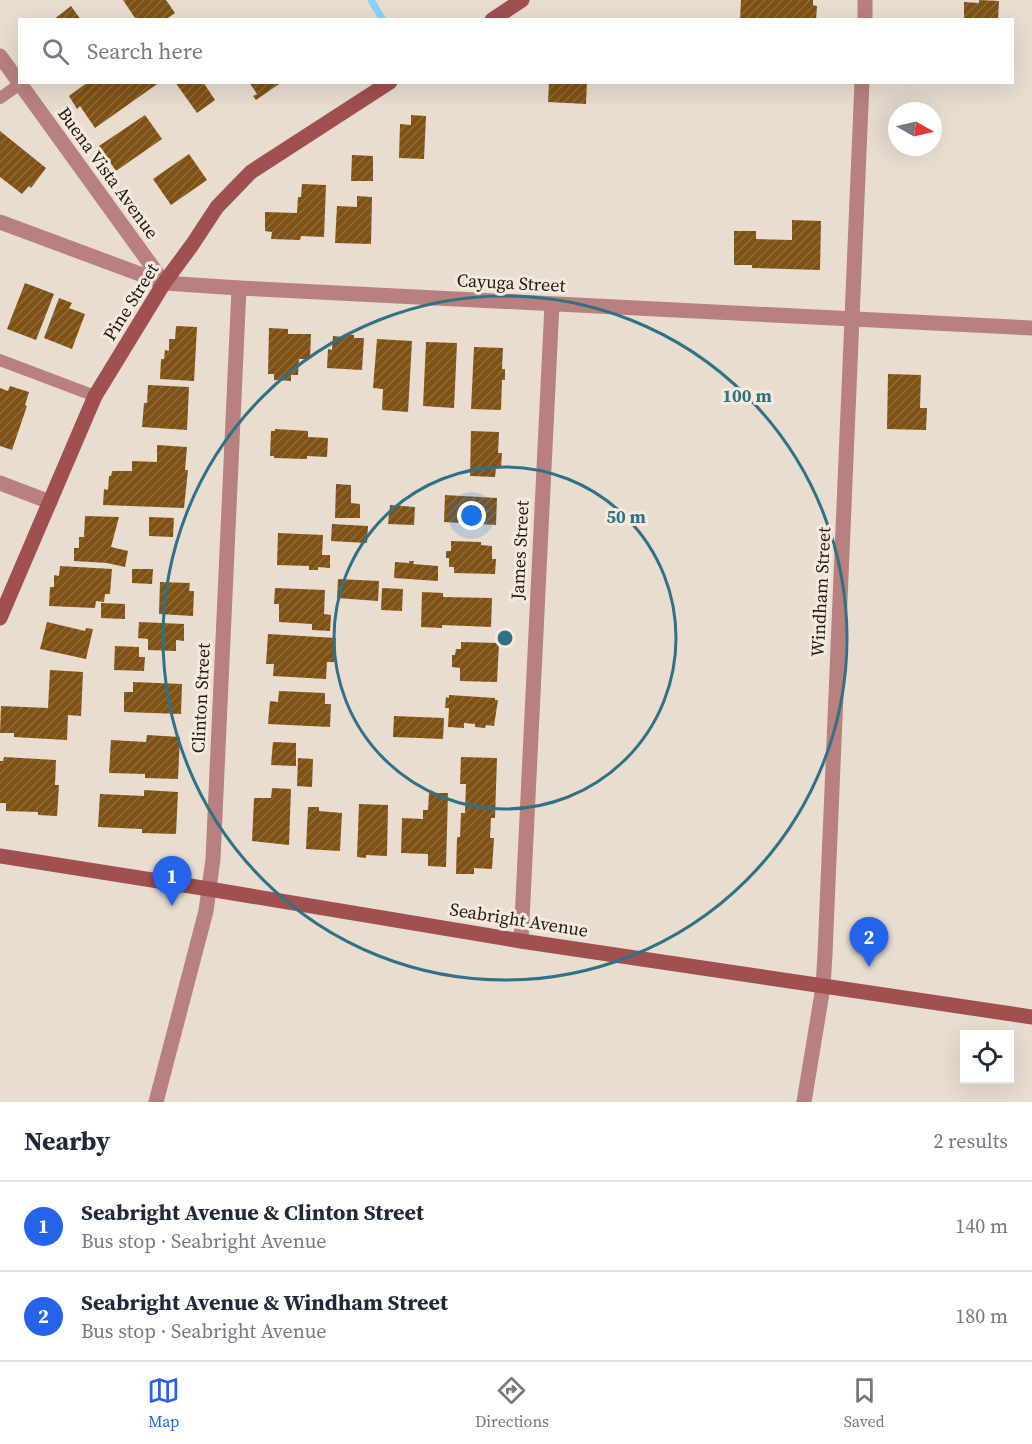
<!DOCTYPE html>
<html lang="en">
<head>
<meta charset="utf-8">
<style>
	:root { --surface:#fff; --page:#f2f2f3; --text:#1f2937; --muted:#747a83; --line:#e0e1e3; --accent:#2563eb }
	body { margin:0; font-family:"Source Serif 4",serif; background:var(--page); color:var(--text) }
	.controls { position:absolute; right:18px; bottom:18px; display:grid; overflow:hidden; border-radius:0px; box-shadow:0 6px 24px #0002 }
	.controls button { width:54px; height:54px; display:grid; place-items:center; padding:0; border:0; border-bottom:2px solid var(--line); background:var(--surface); color:var(--text); font:30px sans-serif }
	.compass { position:absolute; left:888px; top:102px; width:54px; height:54px; border-radius:50%; background:var(--surface); box-shadow:0 6px 24px #0002; rotate:98deg }
	.you { position:absolute; left:472px; top:516px; width:21px; height:21px; margin:-15px; border:4px solid #fff; border-radius:50%; background:#1a73e8; box-shadow:0 0 0 9px #1a73e833 }
	.badge { display:grid; place-items:center; width:39px; height:39px; border-radius:50%; background:var(--accent); color:#fff; font-size:20px; font-weight:700 }
	.pin { position:absolute; translate:-50% -50px; filter:drop-shadow(0 2px 3px #0008) }
	.pin::after { content:''; position:absolute; top:32px; width:21px; height:18px; background:inherit; clip-path:polygon(0 0,100% 0,50% 100%) }
	.list { margin:0; padding:0; list-style:none }
	h2 { display:flex; justify-content:space-between; align-items:center; height:78px; margin:0; padding:0 24px; font-size:26px }
	h2 small { font-size:20px; font-weight:400; color:var(--muted) }
	.list li { display:grid; grid-template-columns:39px 1fr auto; gap:18px; align-items:center; box-sizing:border-box; height:90px; padding:0 24px; border-top:2px solid var(--line) }
	.list b { display:block; font-size:22px; white-space:nowrap }
	.list p { margin:0; font-size:20px; white-space:nowrap; color:var(--muted) }
	.list em { font-size:20px; font-style:normal; color:var(--muted) }
	.icon { flex:none; width:33px; height:33px; fill:none; stroke:currentColor; stroke-width:2; stroke-linecap:round; stroke-linejoin:round }
	.map { position:relative; flex:none; width:1032px; height:1102px; overflow:hidden }
	.search { position:absolute; background:var(--surface); box-shadow:0 6px 24px #0002; left:18px; right:18px; top:18px; height:66px; display:flex; align-items:center; gap:15px; box-sizing:border-box; padding:0 21px; border-radius:0px; color:var(--muted); font-size:22px }
	.sheet { height:258px; background:var(--surface) }
	nav { display:flex; justify-content:space-around; align-items:center; box-sizing:border-box; height:84px; border-top:2px solid var(--line); background:var(--surface); font-size:16px; color:var(--muted) }
	nav a { display:grid; justify-items:center; gap:3px }
	nav .on { color:var(--accent) }
	.map>svg:first-child { display:block }
	.lines { fill:none; stroke-linecap:round; stroke-linejoin:round }
	.stream { stroke:#87d3fc; stroke-width:7 }
	.building { fill:url(#building-hatch) }
	.lane { stroke:#b8807e; stroke-width:12 }
	.street { stroke:#b8807e; stroke-width:15 }
	.secondary { stroke:#9f504f; stroke-width:15 }
	.ring { fill:none; stroke:#317185; stroke-width:3 }
	.labels { text-anchor:middle; stroke-width:6; stroke-linejoin:round; paint-order:stroke }
	.street-label { font-size:18px; fill:#1e1a16; stroke:#f6eadd }
	.centre { fill:#317185; stroke:#f6eadd; stroke-width:3 }
	.ring-label { font-size:18px; text-anchor:middle; font-weight:bold; fill:#317185; stroke:#f6eadd; stroke-width:6; stroke-linejoin:round; paint-order:stroke }
</style>
</head>
<body>
<div class="map">
<svg width="1032" height="1102" viewBox="0 0 1032 1102">
	<defs>
		<pattern id="building-hatch" width="6" height="6" patternUnits="userSpaceOnUse" patternTransform="scale(1.5)"><rect width="6" height="6" fill="#7f5114"/><path d="M-1 1l2-2M0 6l6-6M5 7l2-2" fill="none" stroke="#8e6b3d"/></pattern>
	</defs>
	<rect width="100%" height="100%" fill="#e9ddd0"/>
	<g class="lines">
		<path class="stream" d="M371 0 383 20"/>
	</g>
	<g class="building">
		<path d="M123 0H166L175 13 165 20H133L135 18Z"/>
		<path d="M741 0H813V5L817 6 816 20H740Z"/>
		<path d="M979 0 999 1 998 20H964V2L979 3Z"/>
		<path d="M71 6 81 20H53Z"/>
		<path d="M88 82H160L95 128 80 106 77 109 69 96Z"/>
		<path d="M175 82H203L215 100 197 113Z"/>
		<path d="M249 82H282L256 100 253 96 257 94Z"/>
		<path d="M549 82H587L586 104 548 102Z"/>
		<path d="M145 115 162 139 116 171 99 146Z"/>
		<path d="M411 115 426 116 424 159 399 158 400 124 411 125Z"/>
		<path d="M0 131 46 168 31 188 29 186 22 194 0 177Z"/>
		<path d="M189 154 207 180 171 205 153 179Z"/>
		<path d="M352 155 373 156V181H351Z"/>
		<path d="M302 184 326 185 324 237 301 236 300 240 271 239 272 232 265 231V212L297 213 298 197H301Z"/>
		<path d="M357 196 372 197 371 244 335 243 337 206 357 207Z"/>
		<path d="M792 220 821 221 820 270 752 268V265H734V231H756V239L792 240Z"/>
		<path d="M25 283 54 294 36 340 7 329Z"/>
		<path d="M59 298 72 303 69 308 85 314 72 349 44 338Z"/>
		<path d="M176 326 197 327 194 381 160 379 161 359H164L165 350 169 351V339H175Z"/>
		<path d="M269 328 288 329V334H311L310 359H299L298 375H291V381L274 380V374H268Z"/>
		<path d="M344 334 354 335V338H364L362 370 327 368 328 349 332 350 333 336 344 337Z"/>
		<path d="M377 339 412 341 408 412 382 410 383 389 373 388Z"/>
		<path d="M426 342 457 343 454 408 423 406Z"/>
		<path d="M474 347 503 348 502 369H505V380H502L501 410 471 409Z"/>
		<path d="M888 374 921 375 920 408H927L926 430 887 429Z"/>
		<path d="M148 385 189 387 187 430 142 427 144 403H147Z"/>
		<path d="M10 386 29 392 25 405 27 406 12 450 0 446V388L8 391Z"/>
		<path d="M275 429 308 431V437L328 438 327 457 307 456V459L274 458V456H270L271 431H275Z"/>
		<path d="M471 431 499 432 498 453H502L501 467H496L495 477 470 476Z"/>
		<path d="M157 445 187 447 185 470H188L184 508 103 505 104 489 108 490 109 476H111L112 471H132V461L157 462Z"/>
		<path d="M336 484 351 485V503L360 504V518H335Z"/>
		<path d="M445 495 497 498 496 525 444 522Z"/>
		<path d="M390 505 415 507 414 525 388 524Z"/>
		<path d="M85 516 119 517 111 547 128 551 125 567 107 563 74 561V548H79V537H84Z"/>
		<path d="M149 517 174 518 173 537 149 536Z"/>
		<path d="M332 524 368 526 367 543 331 541Z"/>
		<path d="M278 533 323 535 322 555H330V568L318 567V570H309V566L277 565Z"/>
		<path d="M451 541 481 542V545L492 546V559H496L495 574 454 573V567H449V558H446V551H451Z"/>
		<path d="M409 561H414L413 564 438 566V581L394 578 395 562 409 563Z"/>
		<path d="M60 566 112 569 110 594H105L104 602 96 601 95 608 49 606 50 587H54V575L59 576Z"/>
		<path d="M132 569H153L152 584 132 583Z"/>
		<path d="M338 579 379 581 378 601 337 598Z"/>
		<path d="M160 582 190 583 189 591H194L193 616 159 614Z"/>
		<path d="M275 588 325 590 324 614 331 615 330 631 312 630V624L279 622V604H274Z"/>
		<path d="M382 588 403 589 402 611 381 610Z"/>
		<path d="M422 592 443 593V597L492 598 491 627 442 625V628L421 627Z"/>
		<path d="M101 603 125 604V619L101 618Z"/>
		<path d="M47 622 85 631 86 628 93 629 86 659 40 649Z"/>
		<path d="M139 622 184 624V641L176 640V651L148 650V639L138 638Z"/>
		<path d="M268 634 336 638 334 662H327L326 679 273 676 274 664H266Z"/>
		<path d="M461 642 499 643 497 682 460 681V668L452 667V655H455L456 649H461Z"/>
		<path d="M115 646 139 647V657H145L144 671 114 670Z"/>
		<path d="M50 670 83 672 81 716 68 715 67 740 14 737V733H0L1 706 48 708Z"/>
		<path d="M133 682 182 684 181 714 124 712V692H133Z"/>
		<path d="M279 691 325 693V704H331L330 727 268 724 270 701 278 702Z"/>
		<path d="M449 695 495 698V700H498L494 726 486 725 485 728 475 727V724L464 723V728L448 727 449 708H445L446 697 449 698Z"/>
		<path d="M394 716 444 718 443 739 393 737Z"/>
		<path d="M147 735 180 737 178 779 145 778V774L109 773 111 740 146 742Z"/>
		<path d="M273 742 296 743V766L271 765Z"/>
		<path d="M4 757 56 760 55 785H59L57 816 38 815V812L6 811V803H0V761H3Z"/>
		<path d="M461 757 497 758 495 818H491L490 838H494L492 869 474 868V874H456L457 837H460L461 813H465L466 784H460Z"/>
		<path d="M298 758 313 759 312 787 297 786Z"/>
		<path d="M272 788 291 789 289 845 252 841 254 798H271Z"/>
		<path d="M144 790 178 792 176 834 142 833V829L98 827 100 794 144 796Z"/>
		<path d="M429 793H448L446 867 428 866V854L401 853 402 818 423 819V810H428Z"/>
		<path d="M359 804 388 805 387 856 366 855V858L357 857Z"/>
		<path d="M308 807H319V811L342 813 340 851 306 849Z"/>
	</g>
	<g class="lines">
		<g class="lane">
			<path d="M0 98 20 84"/>
			<path d="M0 360 95 396"/>
		</g>
		<g class="street">
			<path d="M865 20V0"/>
			<path d="M0 56 164 283"/>
			<path d="M0 222 164 283 239 288 1032 328"/>
			<path d="M0 483 50 502"/>
			<path d="M521 941 552 304"/>
			<path d="M156 1102 206 911 213 859 239 288"/>
			<path d="M804 1102 823 987 825 954 862 82"/>
		</g>
		<g class="secondary">
			<path d="M492 20 522 0"/>
			<path d="M0 618 95 396 164 283 192 245 217 207 251 172 390 82"/>
			<path d="M0 856 209 889 521 941 1032 1017"/>
		</g>
	</g>
	<g class="ring">
		<circle cx="505" cy="638" r="171"/>
		<circle cx="505" cy="638" r="342"/>
	</g>
	<g class="labels">
		<g class="street-label">
			<text transform="translate(108 173) rotate(54)" y="6">Buena Vista Avenue</text>
			<text transform="translate(511 283) rotate(3)" y="6">Cayuga Street</text>
			<text transform="translate(131 302) rotate(-58)" y="6">Pine Street</text>
			<text transform="translate(520 550) rotate(-87)" y="6">James Street</text>
			<text transform="translate(821 592) rotate(-87)" y="6">Windham Street</text>
			<text transform="translate(201 698) rotate(-87)" y="6">Clinton Street</text>
			<text transform="translate(519 920) rotate(9)" y="6">Seabright Avenue</text>
		</g>
	</g>
	<circle cx="505" cy="638" r="9" class="centre"/>
	<g class="ring-label">
		<text x="747" y="402">100 m</text>
		<text x="626" y="523">50 m</text>
	</g>
</svg>
<div class="controls">
<button><svg class="icon" aria-label="locate" viewBox="0 0 24 24"><circle cx="12" cy="12" r="6"/><path d="M12 2v4M12 18v4M2 12h4M18 12h4"/></svg></button>
</div>
<svg class="compass" viewBox="-18 -18 36 36"><path d="M0-13l5 13h-10z" fill="#e53935"/><path d="M0 13l5-13h-10z" fill="#747a83"/></svg>
<div class="you"></div>
<div class="pin badge" style="left:172px;top:906px">1</div>
<div class="pin badge" style="left:869px;top:967px">2</div>
<div class="search"><svg class="icon" aria-label="search" viewBox="0 0 24 24"><circle cx="10" cy="10" r="6"/><path d="M15 15l6 6"/></svg>Search here</div>
</div>
<section class="sheet">
<h2>Nearby<small>2 results</small></h2>
<ul class="list">
<li><span class="badge">1</span><div><b>Seabright Avenue &amp; Clinton Street</b><p>Bus stop · Seabright Avenue</p></div><em>140 m</em></li>
<li><span class="badge">2</span><div><b>Seabright Avenue &amp; Windham Street</b><p>Bus stop · Seabright Avenue</p></div><em>180 m</em></li>
</ul>
</section>
<nav>
<a class="on"><svg class="icon" aria-label="map" viewBox="0 0 24 24"><path d="M3 6l6-2 6 2 6-2v14l-6 2-6-2-6 2zM9 4v14M15 6v14"/></svg>Map</a>
<a><svg class="icon" aria-label="directions" viewBox="0 0 24 24"><path d="M12 3l9 9-9 9-9-9zM9 14v-3h6M13 9l2 2-2 2"/></svg>Directions</a>
<a><svg class="icon" aria-label="saved" viewBox="0 0 24 24"><path d="M7 4h10v16l-5-4-5 4z"/></svg>Saved</a>
</nav>
</body>
</html>
